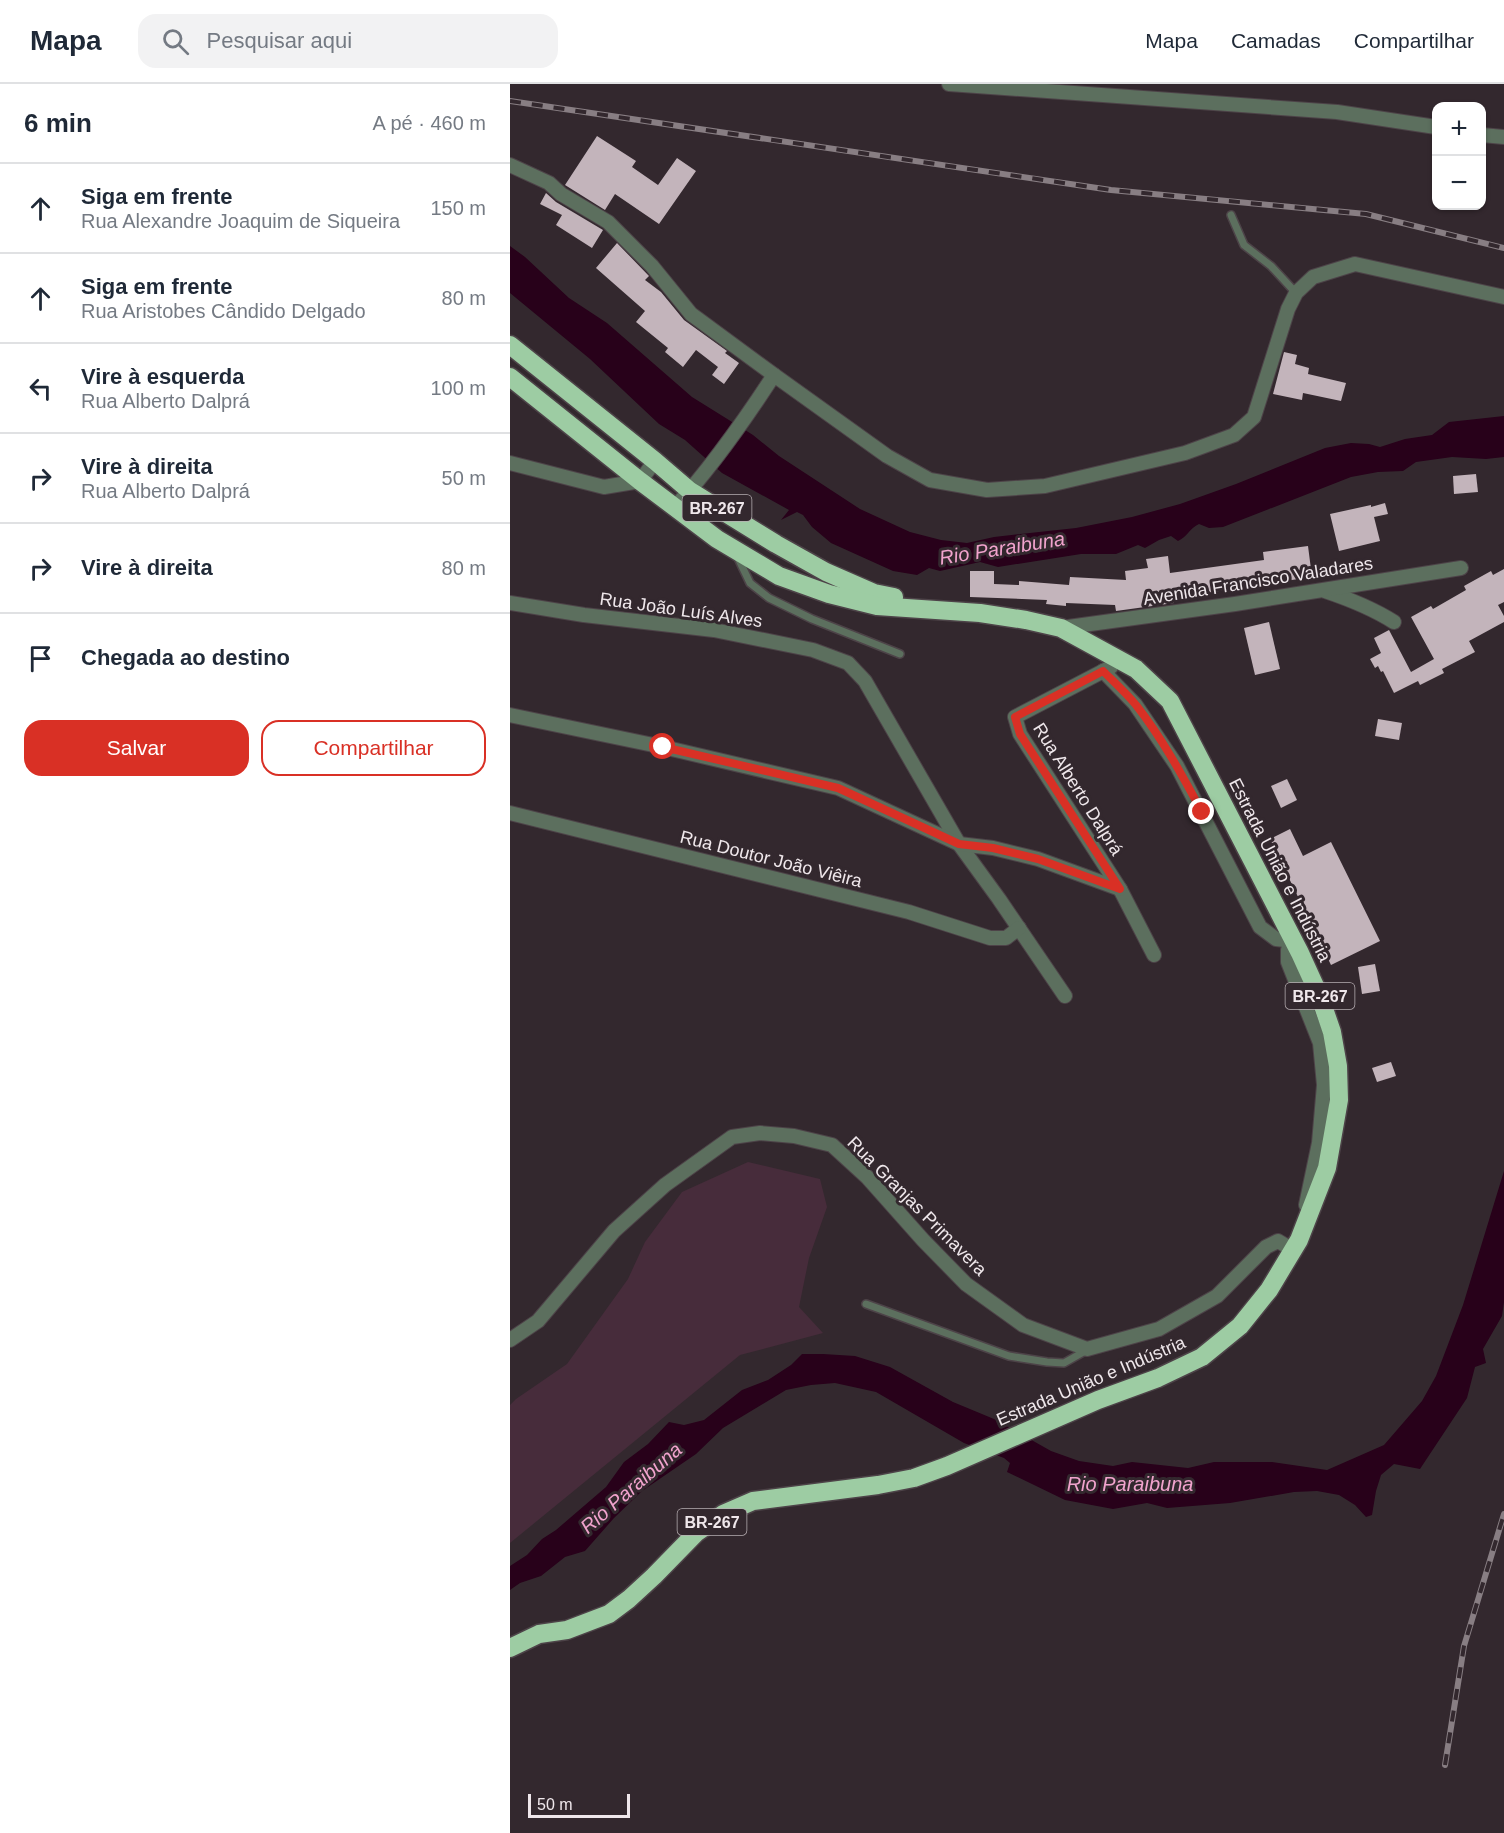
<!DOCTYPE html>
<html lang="pt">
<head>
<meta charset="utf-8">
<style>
	:root { --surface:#fff; --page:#f2f2f3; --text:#1f2937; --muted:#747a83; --line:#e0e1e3; --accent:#d93025 }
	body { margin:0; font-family:Arial,sans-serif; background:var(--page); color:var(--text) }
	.controls { position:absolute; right:18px; top:18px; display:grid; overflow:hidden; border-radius:12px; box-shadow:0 2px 4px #0004 }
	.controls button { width:54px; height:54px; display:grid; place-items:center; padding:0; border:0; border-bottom:2px solid var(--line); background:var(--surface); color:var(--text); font:30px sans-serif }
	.scale { position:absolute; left:18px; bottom:15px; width:102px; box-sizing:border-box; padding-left:6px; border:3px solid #efe7eb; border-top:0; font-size:16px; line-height:21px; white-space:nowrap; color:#efe7eb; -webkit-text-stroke:4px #33282e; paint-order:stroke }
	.stop { position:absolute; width:18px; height:18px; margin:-14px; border:4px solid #d93025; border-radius:50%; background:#fff }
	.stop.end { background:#d93025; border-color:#fff; box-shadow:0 2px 6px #0008 }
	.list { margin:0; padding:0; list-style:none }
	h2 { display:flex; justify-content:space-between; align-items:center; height:78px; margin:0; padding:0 24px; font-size:26px }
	h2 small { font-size:20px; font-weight:400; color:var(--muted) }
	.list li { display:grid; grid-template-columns:39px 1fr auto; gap:18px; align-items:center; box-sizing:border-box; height:90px; padding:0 24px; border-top:2px solid var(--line) }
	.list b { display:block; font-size:22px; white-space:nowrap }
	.list p { margin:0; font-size:20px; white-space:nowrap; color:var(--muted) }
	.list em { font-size:20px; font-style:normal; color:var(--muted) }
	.actions { display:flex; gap:12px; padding:18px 24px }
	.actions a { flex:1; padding:14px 0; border:2px solid var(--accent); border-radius:18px; text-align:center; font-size:21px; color:var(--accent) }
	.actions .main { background:var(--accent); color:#fff }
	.icon { flex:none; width:33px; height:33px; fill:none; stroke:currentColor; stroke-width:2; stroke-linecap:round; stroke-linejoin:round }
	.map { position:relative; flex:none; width:994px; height:1749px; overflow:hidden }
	header { display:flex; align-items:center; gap:36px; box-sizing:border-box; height:84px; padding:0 30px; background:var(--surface); border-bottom:2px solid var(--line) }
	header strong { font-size:28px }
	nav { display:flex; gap:33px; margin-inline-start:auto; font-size:21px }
	.search { width:420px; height:54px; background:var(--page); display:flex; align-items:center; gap:15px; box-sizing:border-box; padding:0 21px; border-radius:18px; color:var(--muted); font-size:22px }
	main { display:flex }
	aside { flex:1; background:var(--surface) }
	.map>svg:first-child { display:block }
	.green { fill:#472c3b }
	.water { fill:#28011a }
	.building { fill:#c3b4bb }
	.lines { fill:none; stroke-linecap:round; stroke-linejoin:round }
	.lane-casing { stroke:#4d4348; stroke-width:10 }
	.street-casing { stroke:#4d4348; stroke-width:16 }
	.highway-casing { stroke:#4d4348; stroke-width:21 }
	.lane { stroke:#5c6f5e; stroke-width:7 }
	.street { stroke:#5c6f5e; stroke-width:14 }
	.highway { stroke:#9dcca3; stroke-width:18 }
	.rail-casing { stroke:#887e83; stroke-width:6 }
	.rail { stroke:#33282e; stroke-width:4; stroke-dasharray:11; stroke-linecap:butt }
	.route { stroke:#d93025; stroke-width:8 }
	.labels { text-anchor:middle; stroke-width:6; stroke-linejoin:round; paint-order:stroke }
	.shield { fill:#33282e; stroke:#b7aeb2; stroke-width:1.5 }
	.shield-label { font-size:16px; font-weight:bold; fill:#efe7eb }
	.street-label { font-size:18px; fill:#efe7eb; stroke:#33282e }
	.water-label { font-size:20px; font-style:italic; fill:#f1a3cd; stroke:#33282e }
</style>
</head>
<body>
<header>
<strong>Mapa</strong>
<div class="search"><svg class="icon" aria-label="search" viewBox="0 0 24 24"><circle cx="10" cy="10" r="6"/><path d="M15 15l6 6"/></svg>Pesquisar aqui</div>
<nav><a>Mapa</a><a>Camadas</a><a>Compartilhar</a></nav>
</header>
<main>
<aside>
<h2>6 min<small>A pé · 460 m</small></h2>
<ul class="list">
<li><svg class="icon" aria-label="ahead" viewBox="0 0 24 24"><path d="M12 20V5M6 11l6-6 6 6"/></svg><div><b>Siga em frente</b><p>Rua Alexandre Joaquim de Siqueira</p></div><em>150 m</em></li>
<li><svg class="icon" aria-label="ahead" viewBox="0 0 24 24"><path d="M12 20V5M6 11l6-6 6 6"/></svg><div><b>Siga em frente</b><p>Rua Aristobes Cândido Delgado</p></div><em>80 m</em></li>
<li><svg class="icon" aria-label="left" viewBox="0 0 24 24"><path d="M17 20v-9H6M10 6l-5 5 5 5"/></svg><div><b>Vire à esquerda</b><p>Rua Alberto Dalprá</p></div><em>100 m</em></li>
<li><svg class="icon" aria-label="right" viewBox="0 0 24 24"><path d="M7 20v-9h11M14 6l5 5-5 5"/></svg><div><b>Vire à direita</b><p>Rua Alberto Dalprá</p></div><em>50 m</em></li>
<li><svg class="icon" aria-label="right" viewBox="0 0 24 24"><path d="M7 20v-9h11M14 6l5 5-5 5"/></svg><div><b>Vire à direita</b></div><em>80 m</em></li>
<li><svg class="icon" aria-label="arrive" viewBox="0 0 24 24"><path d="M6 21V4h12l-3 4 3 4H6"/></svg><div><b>Chegada ao destino</b></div></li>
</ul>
<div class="actions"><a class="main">Salvar</a><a>Compartilhar</a></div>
</aside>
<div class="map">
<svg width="994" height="1749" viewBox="0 0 994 1749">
	<rect width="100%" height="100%" fill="#33282e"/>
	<path class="green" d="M238 1078 310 1095 317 1123 299 1174 289 1223 313 1249 230 1271 0 1459V1321L6 1315 57 1280 118 1195 135 1158 172 1108Z"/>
	<g class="water">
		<path d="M0 162 15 173 59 214 97 239 182 313 243 351 269 372 350 425 400 448 431 456 457 459 484 453 566 444 622 433 670 420 726 400 815 364 841 359 859 360 870 363 895 355 922 351 939 338 994 332V373L976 375 942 373 906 378 893 387 868 388 841 393 713 443 699 444 689 440C680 444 677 453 668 457L661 452 649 456 635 464 628 461 606 470H571L488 483 470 478 430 487 419 484 407 491 383 487 321 459 302 443 293 431 287 428 271 436 279 426 212 389 175 356 149 340 80 275 0 209Z"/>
		<path d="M994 1087V1218L992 1232 973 1265 976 1279 965 1283 957 1314 910 1385 884 1380 871 1391 866 1407 862 1431 856 1433 845 1421 829 1411 807 1407 784 1408 720 1419 657 1424 637 1419 603 1425 555 1416 497 1388 500 1379 494 1374 454 1359 366 1308 325 1299 301 1301 276 1306 213 1344 186 1370 132 1407 104 1434 75 1467 55 1473 31 1492 10 1499 0 1506V1482L17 1471 32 1455 46 1446 96 1403 114 1378 138 1360 159 1338 174 1341 194 1336 232 1306 258 1296 281 1281 292 1270H313L345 1272 380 1283 443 1318 484 1335 541 1367 569 1377 603 1382 622 1378 678 1384 704 1378H762L817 1386 874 1361 912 1317 926 1292 953 1221Z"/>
	</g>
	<g class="building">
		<path d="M87 52 126 77 122 83 148 101 167 74 186 87 149 140 105 110 95 126 55 101Z"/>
		<path d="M36 109 46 118 93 146 82 164 46 141 52 131 30 120Z"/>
		<path d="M107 159 139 192 135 196 151 208 174 236 217 267 215 269 229 279 214 300 202 291 208 283 186 266 173 283 155 268 158 264 126 238 135 227 86 184Z"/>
		<path d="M774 268 787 271 785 280 799 284 798 290 836 299 831 317 793 309 792 316 763 310Z"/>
		<path d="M966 390 968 408 944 410 943 392Z"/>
		<path d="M875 419 878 430 864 433 870 457 829 467 820 430 861 421V423Z"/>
		<path d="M798 462 802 493 663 514 664 519 606 527 605 521 556 519V522L536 520 537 516 460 513V487H484V500L509 501V497L559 501 560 493 616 496 615 487 638 484 636 475 658 472 660 489 754 476 753 468Z"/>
		<path d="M994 485V518L988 521 994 532V538L959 557 965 568 932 585 934 589 910 601 908 597 884 609 873 587 871 588 868 582 865 584 860 575 871 569 864 554 879 546 901 588 924 575 901 533 921 522 923 525 956 506 954 502 981 487 983 491Z"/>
		<path d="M759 538 770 585 745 591 734 544Z"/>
		<path d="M868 635 892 639 889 656 865 652Z"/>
		<path d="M777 695 787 716 771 724 761 702Z"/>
		<path d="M780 745 793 772 821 758 870 857 821 881 760 755Z"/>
		<path d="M865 880 870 907 852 910 848 883Z"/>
		<path d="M881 978 886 992 867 998 862 984Z"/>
	</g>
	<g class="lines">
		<defs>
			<g id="lane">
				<path d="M721 131 734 161 761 182 786 209"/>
				<path d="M228 474 240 499 259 514 302 535 390 570"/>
				<path d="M356 1220 499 1272 537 1278 554 1279 577 1266"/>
			</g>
			<g id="street">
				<path d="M439 0 827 28 926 43"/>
				<path d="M972 51 994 53"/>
				<path d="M0 81 39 99 51 110 98 138 142 182 181 230 264 291"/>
				<path d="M0 379 94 403 130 397 145 377"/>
				<path d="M164 424C202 383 234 337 264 291L377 372 420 396 477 406 535 402 675 369 724 351 744 333 778 225 786 209 803 193 845 180 994 213"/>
				<path d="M815 507C839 515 862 524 884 538"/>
				<path d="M0 519 74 531 204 546 303 566 338 579 355 597 449 760 489 815 555 912"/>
				<path d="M551 544 725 520 951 484"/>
				<path d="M601 583 505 633 510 650 610 805 644 871"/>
				<path d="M593 587 625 620 667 682 750 843 766 855 784 857 778 866V878L810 959 814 1001 809 1059 796 1121"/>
				<path d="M0 631 153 663 328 704 449 760 483 764 528 775 610 805"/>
				<path d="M0 729 399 828 480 854H496L509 844"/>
				<path d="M0 1256 28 1237 104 1147 155 1101 222 1053 250 1049 284 1052 322 1061 357 1093 413 1156 456 1200 513 1241 577 1265 649 1245 707 1212 756 1163 768 1157 778 1163 782 1170"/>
			</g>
			<g id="highway">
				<path d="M0 261 145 377 180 407 266 460 316 488 364 509 384 513"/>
				<path d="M0 293 130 397 207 455 269 492 319 510 367 522 470 529 516 536 551 544 626 585 660 617 790 869 810 913 822 948 828 982 829 1016 817 1084 789 1156 759 1206 730 1242 692 1273 648 1294 588 1316 437 1382 404 1394 368 1401 243 1417 213 1430 186 1449 144 1492 119 1515 99 1530 57 1546 29 1550 0 1564"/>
			</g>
		</defs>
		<use href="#lane" class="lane-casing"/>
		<use href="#street" class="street-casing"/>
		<use href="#highway" class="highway-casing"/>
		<use href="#lane" class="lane"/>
		<use href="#street" class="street"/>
		<use href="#highway" class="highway"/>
		<defs>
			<g id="rail">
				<path d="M0 17 601 106 856 130 994 164"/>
				<path d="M935 1681 954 1562 994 1430"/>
			</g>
		</defs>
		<use href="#rail" class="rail-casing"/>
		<use href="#rail" class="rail"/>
	</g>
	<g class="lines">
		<path class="route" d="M153 663 328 704 449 760 483 764 528 775 610 805 510 650 505 633 593 587C604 598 616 609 626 621 652 654 672 691 692 728"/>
	</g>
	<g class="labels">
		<g class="shield">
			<rect x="172.5" y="411" width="69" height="26" rx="4.5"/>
			<rect x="775.5" y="899" width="69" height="26" rx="4.5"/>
			<rect x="167.5" y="1425" width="69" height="26" rx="4.5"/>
		</g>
		<g class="shield-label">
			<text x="207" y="430">BR-267</text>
			<text x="810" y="918">BR-267</text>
			<text x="202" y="1444">BR-267</text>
		</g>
		<g class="street-label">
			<text transform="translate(748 497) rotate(-9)" y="6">Avenida Francisco Valadares</text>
			<text transform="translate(171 526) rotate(8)" y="6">Rua João Luís Alves</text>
			<text transform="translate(568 705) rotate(58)" y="6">Rua Alberto Dalprá</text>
			<text transform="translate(261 775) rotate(14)" y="6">Rua Doutor João Viêira</text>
			<text transform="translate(770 786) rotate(63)" y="6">Estrada União e Indústria</text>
			<text transform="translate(407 1122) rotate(45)" y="6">Rua Granjas Primavera</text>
			<text transform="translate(581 1297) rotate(-23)" y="6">Estrada União e Indústria</text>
		</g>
		<g class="water-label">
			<text transform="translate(492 464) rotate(-9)" y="7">Rio Paraibuna</text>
			<text x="620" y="1407">Rio Paraibuna</text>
			<text transform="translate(121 1404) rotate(-41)" y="7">Rio Paraibuna</text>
		</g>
	</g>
</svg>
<div class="controls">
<button>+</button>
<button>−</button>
</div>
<div class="scale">50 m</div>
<div class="stop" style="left:153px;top:663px"></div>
<div class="stop end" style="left:692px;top:728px"></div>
</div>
</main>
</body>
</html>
